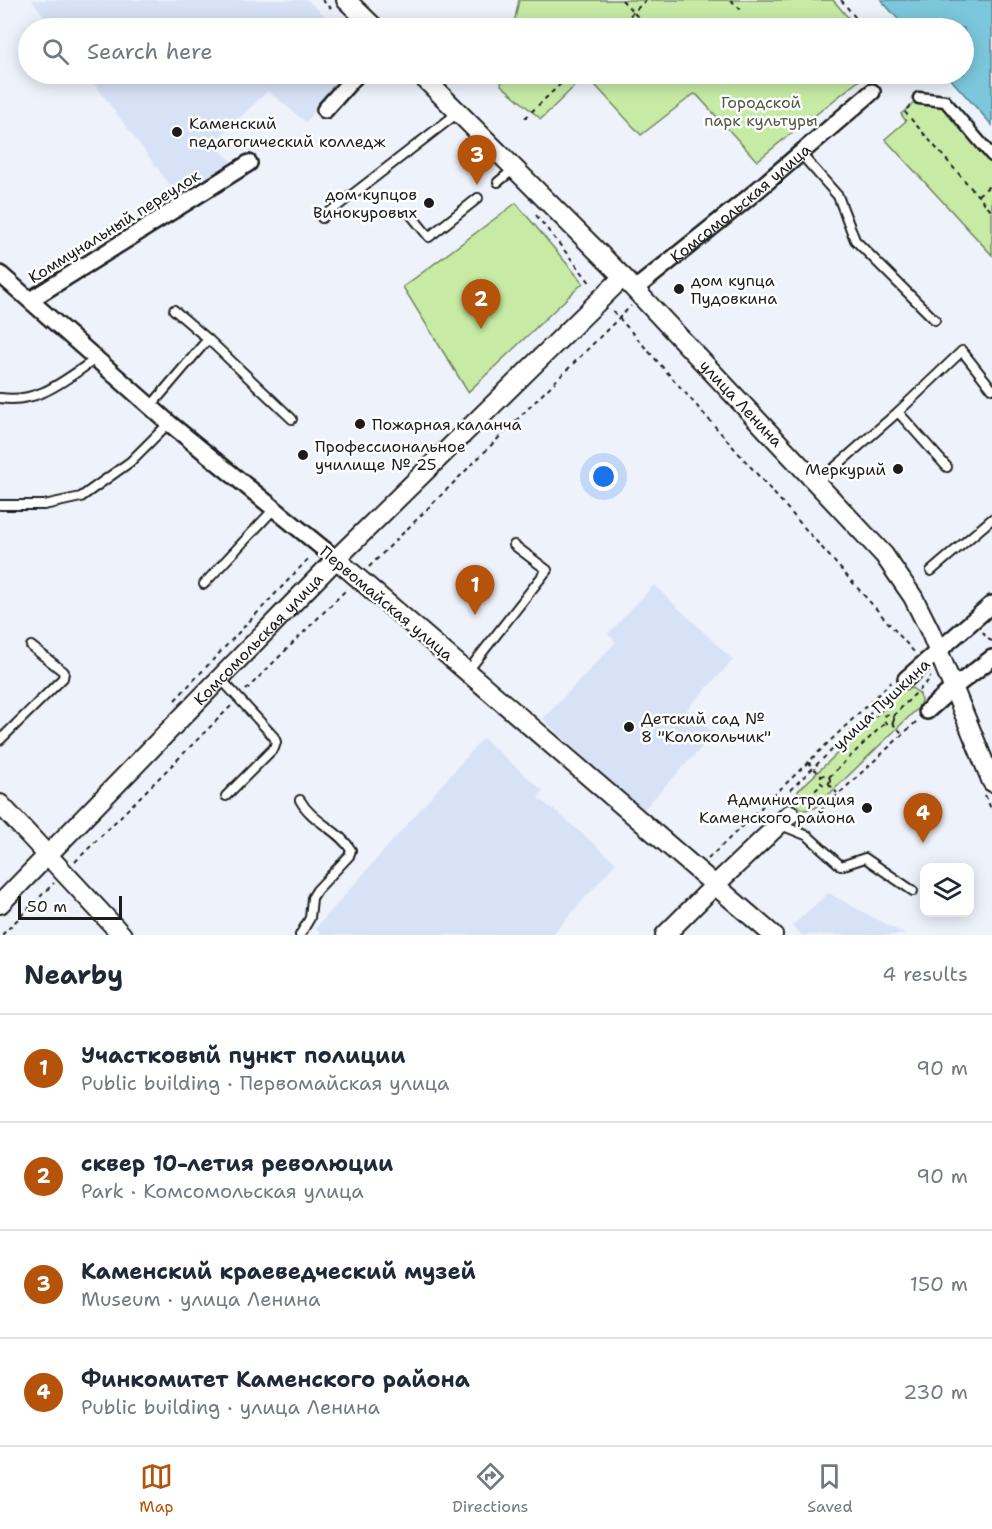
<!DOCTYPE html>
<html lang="en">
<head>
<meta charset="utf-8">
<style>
	:root { --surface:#fff; --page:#f6f6f7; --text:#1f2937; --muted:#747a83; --line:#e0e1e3; --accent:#b45309 }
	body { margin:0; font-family:"Shantell Sans",sans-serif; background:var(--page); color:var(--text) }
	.controls { position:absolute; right:18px; bottom:18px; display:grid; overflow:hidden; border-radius:12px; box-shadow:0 3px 15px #0003 }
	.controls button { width:54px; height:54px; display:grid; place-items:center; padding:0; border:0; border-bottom:2px solid var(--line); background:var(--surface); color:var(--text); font:30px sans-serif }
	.scale { position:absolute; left:18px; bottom:15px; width:104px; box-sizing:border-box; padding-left:6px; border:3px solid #1c1c1c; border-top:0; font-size:16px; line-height:21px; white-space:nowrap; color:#1c1c1c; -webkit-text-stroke:4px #fff; paint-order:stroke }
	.you { position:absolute; left:604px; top:477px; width:21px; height:21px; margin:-15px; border:4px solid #fff; border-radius:50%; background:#1a73e8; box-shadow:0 0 0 9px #1a73e833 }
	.badge { display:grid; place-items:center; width:39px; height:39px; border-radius:50%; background:var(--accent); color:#fff; font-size:20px; font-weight:700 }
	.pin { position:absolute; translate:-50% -50px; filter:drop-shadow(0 2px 3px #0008) }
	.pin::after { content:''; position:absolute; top:32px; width:21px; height:18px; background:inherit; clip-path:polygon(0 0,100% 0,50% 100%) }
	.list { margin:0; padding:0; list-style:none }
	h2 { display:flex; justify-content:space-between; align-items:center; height:78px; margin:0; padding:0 24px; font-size:26px }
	h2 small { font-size:20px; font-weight:400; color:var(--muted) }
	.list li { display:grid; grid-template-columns:39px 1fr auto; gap:18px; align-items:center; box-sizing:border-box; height:108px; padding:0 24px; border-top:2px solid var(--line) }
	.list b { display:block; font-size:22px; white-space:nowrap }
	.list p { margin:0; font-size:20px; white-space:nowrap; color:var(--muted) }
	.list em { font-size:20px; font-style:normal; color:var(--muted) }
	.icon { flex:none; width:33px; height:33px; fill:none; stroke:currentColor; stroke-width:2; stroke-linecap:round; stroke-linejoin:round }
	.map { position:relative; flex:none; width:992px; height:935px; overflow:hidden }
	.search { position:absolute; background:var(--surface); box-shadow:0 3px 15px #0003; left:18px; right:18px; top:18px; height:66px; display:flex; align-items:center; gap:15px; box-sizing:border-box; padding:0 21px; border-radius:33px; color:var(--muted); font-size:22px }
	.sheet { height:510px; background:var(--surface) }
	nav { display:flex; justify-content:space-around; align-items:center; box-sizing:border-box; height:84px; border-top:2px solid var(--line); background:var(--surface); font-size:16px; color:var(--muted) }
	nav a { display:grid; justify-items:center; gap:3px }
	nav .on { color:var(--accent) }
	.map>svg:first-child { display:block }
	.built { fill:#d8e2f6 }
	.green { fill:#c7eba5; stroke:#728460; stroke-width:1.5 }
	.water { fill:#7bc7db; stroke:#55838f; stroke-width:1.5 }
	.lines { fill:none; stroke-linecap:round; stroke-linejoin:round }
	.service-casing { stroke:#1c1c1c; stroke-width:12 }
	.pedestrian-casing { stroke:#1c1c1c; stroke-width:15 }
	.minor-casing { stroke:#1c1c1c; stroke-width:20 }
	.tertiary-casing { stroke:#1c1c1c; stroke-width:22 }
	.path { stroke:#1c1c1c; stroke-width:2; stroke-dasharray:4.5 4.5; stroke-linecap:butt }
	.service { stroke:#fff; stroke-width:8 }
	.pedestrian { stroke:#fff; stroke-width:10 }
	.minor { stroke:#fff; stroke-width:15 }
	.tertiary { stroke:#fff; stroke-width:18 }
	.poi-dot { fill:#1c1c1c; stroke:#fff; stroke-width:2 }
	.labels { text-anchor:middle; stroke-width:5; stroke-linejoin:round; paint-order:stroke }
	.park-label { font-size:16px; fill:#4f5a45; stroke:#fff }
	.poi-label { font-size:16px; fill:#1c1c1c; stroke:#fff; text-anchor:start }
	.street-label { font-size:16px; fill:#1c1c1c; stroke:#fff }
</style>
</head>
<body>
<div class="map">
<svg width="992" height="935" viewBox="0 0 992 935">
	<rect width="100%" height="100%" fill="#edf2fb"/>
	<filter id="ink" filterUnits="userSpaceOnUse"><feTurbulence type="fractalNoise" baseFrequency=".0167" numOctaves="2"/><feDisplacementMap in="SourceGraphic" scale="12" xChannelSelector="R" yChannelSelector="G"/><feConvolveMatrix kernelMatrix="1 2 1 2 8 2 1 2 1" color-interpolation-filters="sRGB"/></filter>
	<g filter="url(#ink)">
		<g class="built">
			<path d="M32 0H307L339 28H53Z"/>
			<path d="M87 74H345L306 122 268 91 213 143 231 161 179 197Z"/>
			<path d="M654 585 733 660 687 709 714 734 641 812 543 719 616 642 608 634Z"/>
			<path d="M483 738 543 791 538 798 558 813 616 863 552 935H323L316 928Z"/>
			<path d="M828 893 906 935H802L792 926Z"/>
		</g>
		<g class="green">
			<path d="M519 0H833L857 28H513Z"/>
			<path d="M503 74H863L862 78 804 124 802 127 794 131 757 161 697 95 694 94 641 135 586 75 541 119 501 85Z"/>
			<path d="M919 98 945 101 992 156V255L885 139 906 121 901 114Z"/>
			<path d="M516 203 583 283 468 392 403 287Z"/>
			<path d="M912 688 920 694 921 701 918 708 815 808 805 810 799 807 796 801 798 791 902 691Z"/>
		</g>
		<path class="water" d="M881 0H992V125L946 74H964V28H906Z"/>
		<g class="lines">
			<defs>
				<g id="service">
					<path d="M800 153 838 196 855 240 935 320"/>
					<path d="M498 182 514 169"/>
					<path d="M411 215 429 237 478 198"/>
					<path d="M322 218 459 112"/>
					<path d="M174 310 208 339"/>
					<path d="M0 398C40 404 65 379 96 359"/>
					<path d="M150 407 208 339 292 419"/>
					<path d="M898 412 947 467"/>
					<path d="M818 482 898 412 962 351 992 389"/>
					<path d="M0 505H44L81 497 130 462 169 423"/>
					<path d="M931 571 992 519"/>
					<path d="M204 584 274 509"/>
					<path d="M467 672 547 570 514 545"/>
					<path d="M220 678 274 737 276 742 274 748 226 796"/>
					<path d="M0 740 63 678 64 672 31 646"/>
					<path d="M781 825 808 836 841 866 865 858 913 891"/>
					<path d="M300 935 310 918 312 898 317 890 349 856 351 850C339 830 312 822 300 800"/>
				</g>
				<path id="pedestrian" d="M919 98 945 101 992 156"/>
				<g id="minor">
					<path d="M325 110 357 74"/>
					<path d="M0 274 169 423 336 559"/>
					<path id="s1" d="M635 289 748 198 872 92"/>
					<path d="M30 300 249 163"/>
					<path d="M906 679 992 604"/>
					<path d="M927 711 953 688 992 658"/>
				</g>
				<g id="tertiary">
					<path d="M346 0 375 28"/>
					<path id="s2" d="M420 74 623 277 884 555 913 597 930 631 992 782"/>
					<path d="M336 559 773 935"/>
					<path d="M0 804 122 935"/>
					<path id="s3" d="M0 904 336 559 623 277"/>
					<path d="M665 935 715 885 790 814"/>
				</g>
			</defs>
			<use href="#service" class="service-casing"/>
			<use href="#pedestrian" class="pedestrian-casing"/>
			<use href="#minor" class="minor-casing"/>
			<use href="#tertiary" class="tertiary-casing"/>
			<g class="path">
				<path d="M322 0 331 8"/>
				<path d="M622 0 648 28"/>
				<path d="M731 0 743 12"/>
				<path d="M841 0 864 28"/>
				<path d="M617 28 646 0"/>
				<path d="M910 106 904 111 992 212"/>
				<path d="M525 118 571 74"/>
				<path d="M978 195 992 184"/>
				<path d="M536 215 592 285"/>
				<path d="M613 311 915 653"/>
				<path d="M369 567 631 306"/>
				<path d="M983 632 986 638 992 641"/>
				<path d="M246 690 346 590"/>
				<path d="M175 700 311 556"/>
				<path d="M871 702 885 716"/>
				<circle cx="889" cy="719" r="5"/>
				<path d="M893 716 931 678 930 677"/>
				<path d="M892 723 903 734"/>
				<path d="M808 762 822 777"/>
				<circle cx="825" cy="780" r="5"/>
				<path d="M829 777 885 723"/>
				<path d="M829 784 837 793"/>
				<path d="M985 795 992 811"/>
				<path d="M790 799V790L896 689"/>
				<path d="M802 803 822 784"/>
				<path d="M805 816 814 817 917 721"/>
				<path d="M708 859 891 682"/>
				<path d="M75 862 232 705"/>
				<path d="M2 935 54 883"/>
			</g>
			<use href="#service" class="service"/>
			<use href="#pedestrian" class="pedestrian"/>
			<use href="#minor" class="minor"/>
			<use href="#tertiary" class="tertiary"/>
		</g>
	</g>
	<g class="poi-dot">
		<circle cx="177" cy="132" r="6"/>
		<circle cx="429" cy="203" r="6"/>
		<circle cx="679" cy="289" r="6"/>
		<circle cx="360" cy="424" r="6"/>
		<circle cx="303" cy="455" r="6"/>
		<circle cx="898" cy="469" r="6"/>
		<circle cx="629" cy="727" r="6"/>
		<circle cx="867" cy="808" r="6"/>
	</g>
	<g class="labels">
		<g class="park-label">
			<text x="761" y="108">Городской<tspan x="761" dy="18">парк культуры</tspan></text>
		</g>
		<g class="poi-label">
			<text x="189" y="129">Каменский<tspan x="189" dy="18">педагогический колледж</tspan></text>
			<text x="417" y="200" text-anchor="end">дом купцов<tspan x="417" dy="18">Винокуровых</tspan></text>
			<text x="691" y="286">дом купца<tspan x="691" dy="18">Пудовкина</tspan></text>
			<text x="372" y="430">Пожарная каланча</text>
			<text x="315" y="452">Профессиональное<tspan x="315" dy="18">училище № 25</tspan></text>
			<text x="886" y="475" text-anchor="end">Меркурий</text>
			<text x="641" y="724">Детский сад №<tspan x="641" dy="18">8 "Колокольчик"</tspan></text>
			<text x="855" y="805" text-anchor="end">Администрация<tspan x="855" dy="18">Каменского района</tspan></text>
		</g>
		<g class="street-label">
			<text dy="6" stroke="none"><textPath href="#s1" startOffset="136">Комсомольская улица</textPath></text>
			<text transform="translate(114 226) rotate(-32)" y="6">Коммунальный переулок</text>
			<text dy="6" stroke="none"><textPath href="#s2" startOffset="460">улица Ленина</textPath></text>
			<text transform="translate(387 603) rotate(40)" y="6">Первомайская улица</text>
			<text dy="6" stroke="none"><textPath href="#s3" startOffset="370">Комсомольская улица</textPath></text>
			<text transform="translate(881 704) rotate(-43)" y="6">улица Пушкина</text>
		</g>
	</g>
</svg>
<div class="controls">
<button><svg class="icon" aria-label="layers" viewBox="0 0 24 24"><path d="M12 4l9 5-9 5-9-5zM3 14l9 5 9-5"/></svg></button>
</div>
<div class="scale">50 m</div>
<div class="you"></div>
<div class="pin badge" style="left:475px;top:615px">1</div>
<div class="pin badge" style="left:481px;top:329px">2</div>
<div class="pin badge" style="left:477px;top:185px">3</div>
<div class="pin badge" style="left:923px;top:843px">4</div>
<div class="search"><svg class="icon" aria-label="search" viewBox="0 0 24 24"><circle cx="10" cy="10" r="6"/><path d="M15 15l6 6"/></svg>Search here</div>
</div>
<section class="sheet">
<h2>Nearby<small>4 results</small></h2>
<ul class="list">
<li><span class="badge">1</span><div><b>Участковый пункт полиции</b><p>Public building · Первомайская улица</p></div><em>90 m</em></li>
<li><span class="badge">2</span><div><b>сквер 10-летия революции</b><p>Park · Комсомольская улица</p></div><em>90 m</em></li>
<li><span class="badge">3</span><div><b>Каменский краеведческий музей</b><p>Museum · улица Ленина</p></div><em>150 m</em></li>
<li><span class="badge">4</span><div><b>Финкомитет Каменского района</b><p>Public building · улица Ленина</p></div><em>230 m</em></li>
</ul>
</section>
<nav>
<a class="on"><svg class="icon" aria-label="map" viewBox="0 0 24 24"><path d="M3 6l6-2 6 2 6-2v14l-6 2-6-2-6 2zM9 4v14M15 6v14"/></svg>Map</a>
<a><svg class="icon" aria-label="directions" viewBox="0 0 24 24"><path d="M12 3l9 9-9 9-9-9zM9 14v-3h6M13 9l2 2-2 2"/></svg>Directions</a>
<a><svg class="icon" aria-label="saved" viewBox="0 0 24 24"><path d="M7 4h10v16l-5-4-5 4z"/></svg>Saved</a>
</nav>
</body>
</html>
